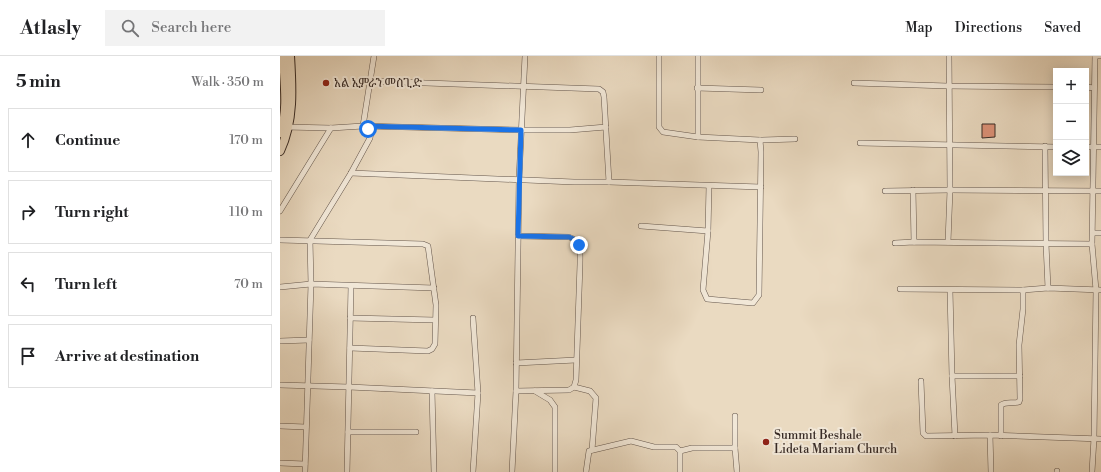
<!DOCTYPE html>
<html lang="en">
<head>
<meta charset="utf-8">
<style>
	:root { --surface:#fff; --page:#f2f2f2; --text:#202124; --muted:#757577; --line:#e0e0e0 }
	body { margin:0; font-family:"Libre Bodoni","Noto Serif Ethiopic",serif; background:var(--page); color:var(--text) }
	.controls { position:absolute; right:12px; top:12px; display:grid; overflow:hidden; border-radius:0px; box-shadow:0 2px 10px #0003 }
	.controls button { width:36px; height:36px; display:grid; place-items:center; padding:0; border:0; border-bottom:1px solid var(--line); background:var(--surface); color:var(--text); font:20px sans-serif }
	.stop { position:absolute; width:12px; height:12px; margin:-9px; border:3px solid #1a73e8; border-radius:50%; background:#fff }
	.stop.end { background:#1a73e8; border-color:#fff; box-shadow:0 1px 4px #0008 }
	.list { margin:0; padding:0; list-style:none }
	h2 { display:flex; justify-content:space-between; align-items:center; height:52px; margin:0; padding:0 16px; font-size:17px }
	h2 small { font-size:13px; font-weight:400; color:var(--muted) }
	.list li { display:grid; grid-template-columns:26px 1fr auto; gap:12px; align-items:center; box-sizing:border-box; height:64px; margin:0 8px 8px; padding:0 8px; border:1px solid var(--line); border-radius:0px }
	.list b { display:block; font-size:15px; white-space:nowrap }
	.list em { font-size:13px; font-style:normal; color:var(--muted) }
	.icon { flex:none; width:22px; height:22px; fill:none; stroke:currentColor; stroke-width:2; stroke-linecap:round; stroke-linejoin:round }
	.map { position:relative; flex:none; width:821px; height:416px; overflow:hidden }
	header { display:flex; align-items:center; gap:24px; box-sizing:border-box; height:56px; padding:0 20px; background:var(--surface); border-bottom:1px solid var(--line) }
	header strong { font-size:19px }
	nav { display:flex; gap:22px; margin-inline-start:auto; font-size:14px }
	.search { width:280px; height:36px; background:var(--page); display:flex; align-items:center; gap:10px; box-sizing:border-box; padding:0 14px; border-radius:0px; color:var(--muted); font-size:15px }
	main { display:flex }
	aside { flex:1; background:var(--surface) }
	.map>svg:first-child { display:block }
	.building { fill:#dc9177; stroke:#372a25 }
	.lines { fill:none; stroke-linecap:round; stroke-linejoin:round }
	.street-casing { stroke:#64564c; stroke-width:6 }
	.primary-casing { stroke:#372a25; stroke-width:10 }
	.street { stroke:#f1e7d7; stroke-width:5 }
	.primary { stroke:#eadac1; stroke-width:8 }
	.route { stroke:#1a73e8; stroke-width:5 }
	.poi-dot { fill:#8f2418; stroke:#f1e7d7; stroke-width:1.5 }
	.labels { text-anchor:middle; stroke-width:4; stroke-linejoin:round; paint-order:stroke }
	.poi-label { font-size:12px; fill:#372a25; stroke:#f1e7d7; text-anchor:start }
</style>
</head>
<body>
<header>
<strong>Atlasly</strong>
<div class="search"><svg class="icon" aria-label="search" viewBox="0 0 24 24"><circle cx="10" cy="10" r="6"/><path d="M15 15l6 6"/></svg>Search here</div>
<nav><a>Map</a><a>Directions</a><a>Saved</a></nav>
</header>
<main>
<aside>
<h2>5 min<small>Walk · 350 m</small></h2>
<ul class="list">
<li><svg class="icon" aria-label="ahead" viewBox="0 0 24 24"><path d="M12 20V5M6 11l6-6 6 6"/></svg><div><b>Continue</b></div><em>170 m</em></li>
<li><svg class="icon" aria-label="right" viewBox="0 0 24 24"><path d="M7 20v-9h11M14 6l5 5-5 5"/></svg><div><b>Turn right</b></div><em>110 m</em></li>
<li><svg class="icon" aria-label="left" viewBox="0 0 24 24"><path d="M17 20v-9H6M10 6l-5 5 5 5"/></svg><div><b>Turn left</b></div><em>70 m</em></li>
<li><svg class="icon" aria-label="arrive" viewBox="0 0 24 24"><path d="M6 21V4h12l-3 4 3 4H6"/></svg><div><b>Arrive at destination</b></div></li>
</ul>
</aside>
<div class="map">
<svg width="821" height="416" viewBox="0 0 821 416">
	<rect width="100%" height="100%" fill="#eadac1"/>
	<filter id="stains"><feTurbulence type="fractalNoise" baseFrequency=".005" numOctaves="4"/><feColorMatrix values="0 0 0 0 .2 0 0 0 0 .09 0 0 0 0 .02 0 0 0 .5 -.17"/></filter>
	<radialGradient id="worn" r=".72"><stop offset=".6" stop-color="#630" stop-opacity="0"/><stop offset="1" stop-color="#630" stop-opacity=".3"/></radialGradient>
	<path class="building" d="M702 68H715V81L702 82Z"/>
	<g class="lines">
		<defs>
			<g id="street">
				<path d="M379 0V71L383 76 418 81 480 84 481 96 479 239 473 247 427 243 423 234 428 175 429 130"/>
				<path d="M815 0H821"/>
				<path d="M90 25 319 33 323 36 324 41 329 126"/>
				<path d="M574 27 668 30 776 31"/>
				<path d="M806 31 814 32"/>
				<path d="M417 32 481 34"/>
				<path d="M5 71 51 72 83 70 241 74H290L326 71"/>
				<path d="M418 81V0"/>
				<path d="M480 84 515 83"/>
				<path d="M580 87 776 91"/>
				<path d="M765 90 766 188 768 232"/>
				<path d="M806 91H821"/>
				<path d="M71 117 294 126H329L481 131"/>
				<path d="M633 134 634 186"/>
				<path d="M605 135 670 134 821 135"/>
				<path d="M0 155 51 72"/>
				<path d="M361 170 428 175"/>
				<path d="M813 177H821"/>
				<path d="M0 184 143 188 148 190 156 249 155 288 152 293 148 295 70 292"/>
				<path d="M668 186 670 134 669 0"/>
				<path d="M615 187 634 186 812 188"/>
				<path d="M0 231 31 228 154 232"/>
				<path d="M620 233 743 234 768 232 821 234"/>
				<path d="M670 234 672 320 675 380"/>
				<path d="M70 262 155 264"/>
				<path d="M193 262 198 337 193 416"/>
				<path d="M0 285 29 284"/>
				<path d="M236 307 296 304"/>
				<path d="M672 320H740"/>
				<path d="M641 325 643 377 646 380 710 379 821 383"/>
				<path d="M0 329 69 331 198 337"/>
				<path d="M294 331 310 335 316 342 312 394"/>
				<path d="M152 335 154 416"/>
				<path d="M236 335 289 334 294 331 296 324 300 208C300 196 302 185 289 181L238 180"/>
				<path d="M255 335 270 344 275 351V416"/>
				<path d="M455 360V392L457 416"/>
				<path d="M0 370 26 371"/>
				<path d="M68 376H136"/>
				<path d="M710 379 711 416"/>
				<path d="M721 380V349C726 345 733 348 739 346L740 343 739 289 743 253V234"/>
				<path d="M400 395 412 392H455"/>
				<path d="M0 407 25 408"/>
				<path d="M777 415V416"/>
				<path d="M25 416 31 228 30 184 71 117 90 82 91 77 83 70 94 0"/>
				<path d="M67 416 71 230"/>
				<path d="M232 416 236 335 239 123 245 0"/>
				<path d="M306 416 309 395 351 385 374 391H396L400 395V416"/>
				<path d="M812 416 814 382 816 234 812 188 815 0"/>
			</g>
			<g id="primary">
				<path d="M0 77C9 54 4 25 3 0"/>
				<path d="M0 95C14 65 12 32 10 0"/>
			</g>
		</defs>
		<use href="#street" class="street-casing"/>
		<use href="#primary" class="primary-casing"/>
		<use href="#street" class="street"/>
		<use href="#primary" class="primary"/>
	</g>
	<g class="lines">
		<path class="route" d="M88 73 83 70 241 74 238 180 289 181 298 185 299 189"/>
	</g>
	<g class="poi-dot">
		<circle cx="46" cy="27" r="4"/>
		<circle cx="486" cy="386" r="4"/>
	</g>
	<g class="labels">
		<g class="poi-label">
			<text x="54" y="31">አል ኢምራን መስጊድ</text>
			<text x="494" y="383">Summit Beshale<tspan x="494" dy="14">Lideta Mariam Church</tspan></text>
		</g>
	</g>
	<rect width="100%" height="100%" filter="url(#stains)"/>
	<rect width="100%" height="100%" fill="url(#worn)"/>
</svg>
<div class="controls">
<button>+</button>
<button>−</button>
<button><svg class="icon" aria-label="layers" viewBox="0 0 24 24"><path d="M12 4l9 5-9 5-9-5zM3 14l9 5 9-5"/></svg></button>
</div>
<div class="stop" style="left:88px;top:73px"></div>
<div class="stop end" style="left:299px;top:189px"></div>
</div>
</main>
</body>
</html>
